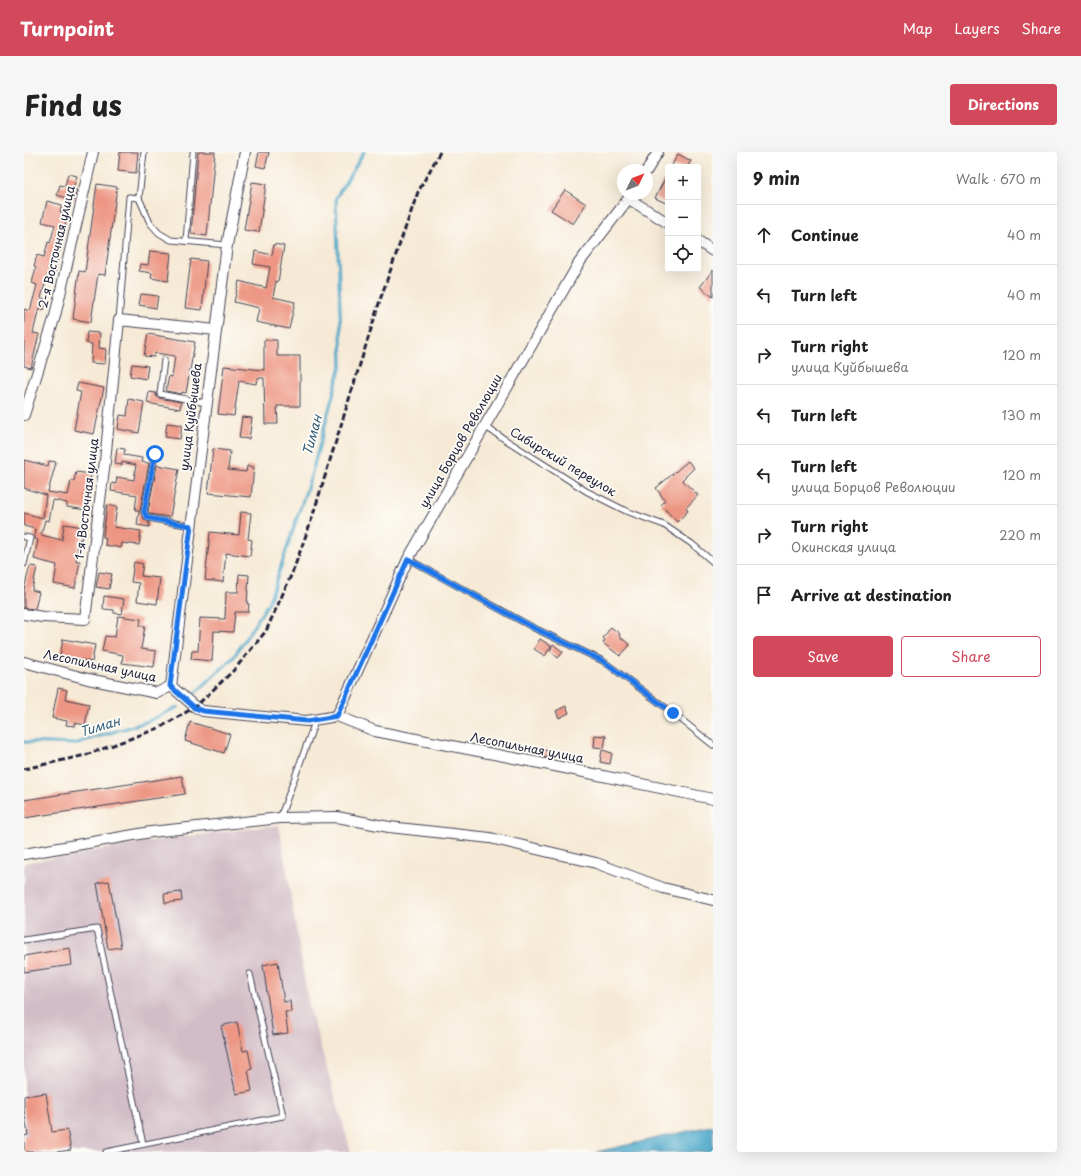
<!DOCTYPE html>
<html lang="en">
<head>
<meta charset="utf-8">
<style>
	:root { --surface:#fff; --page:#f6f6f6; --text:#222; --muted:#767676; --line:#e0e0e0; --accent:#d1495b }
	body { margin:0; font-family:"Playpen Sans",sans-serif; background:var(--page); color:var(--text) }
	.controls { position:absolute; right:12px; top:12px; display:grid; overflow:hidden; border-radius:4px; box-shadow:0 4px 16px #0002 }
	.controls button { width:36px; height:36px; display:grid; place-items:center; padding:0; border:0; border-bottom:1px solid var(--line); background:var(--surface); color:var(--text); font:20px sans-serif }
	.compass { position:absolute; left:593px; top:12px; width:36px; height:36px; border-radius:50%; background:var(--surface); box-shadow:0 4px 16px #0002; rotate:47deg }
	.stop { position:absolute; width:12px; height:12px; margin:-9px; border:3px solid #1a73e8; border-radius:50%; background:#fff }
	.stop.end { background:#1a73e8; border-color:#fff; box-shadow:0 1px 4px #0008 }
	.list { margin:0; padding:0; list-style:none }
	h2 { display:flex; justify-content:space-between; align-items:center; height:52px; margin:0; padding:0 16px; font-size:17px }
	h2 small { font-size:13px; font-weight:400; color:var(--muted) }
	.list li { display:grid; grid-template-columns:26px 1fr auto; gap:12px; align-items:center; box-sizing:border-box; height:60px; padding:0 16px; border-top:1px solid var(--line) }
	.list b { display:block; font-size:15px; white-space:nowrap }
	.list p { margin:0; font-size:13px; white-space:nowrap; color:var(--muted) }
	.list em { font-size:13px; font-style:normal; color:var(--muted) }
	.actions { display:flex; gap:8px; padding:12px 16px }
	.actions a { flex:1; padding:9px 0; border:1px solid var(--accent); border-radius:4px; text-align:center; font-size:14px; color:var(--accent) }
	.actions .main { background:var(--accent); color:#fff }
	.icon { flex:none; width:22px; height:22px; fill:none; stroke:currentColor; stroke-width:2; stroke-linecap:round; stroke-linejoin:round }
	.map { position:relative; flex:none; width:689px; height:1000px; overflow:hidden; border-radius:4px }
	header { display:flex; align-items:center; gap:24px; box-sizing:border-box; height:56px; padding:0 20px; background:var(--accent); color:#fff }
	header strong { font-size:19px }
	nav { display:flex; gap:22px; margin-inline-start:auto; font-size:14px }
	.intro { display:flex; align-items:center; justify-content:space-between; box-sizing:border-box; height:96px; padding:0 24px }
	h1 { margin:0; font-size:28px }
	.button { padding:10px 18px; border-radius:4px; background:var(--accent); color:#fff; font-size:14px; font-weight:700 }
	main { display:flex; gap:24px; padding:0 24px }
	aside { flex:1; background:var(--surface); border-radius:4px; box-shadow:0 4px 16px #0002 }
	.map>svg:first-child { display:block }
	.industrial { fill:#d2bdc6 }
	.water { fill:#4aa6c8; stroke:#366482 }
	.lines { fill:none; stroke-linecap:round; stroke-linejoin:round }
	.stream { stroke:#4aa6c8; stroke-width:3 }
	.building { fill:#ed9683 }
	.service-casing { stroke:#424052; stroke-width:7 }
	.minor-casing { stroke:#424052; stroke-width:12 }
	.service { stroke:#fff; stroke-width:5 }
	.minor { stroke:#fff; stroke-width:10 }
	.rail { stroke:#22223b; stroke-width:3; stroke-dasharray:6 3; stroke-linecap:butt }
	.route { stroke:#1a73e8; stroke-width:5 }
	.labels { text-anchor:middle; stroke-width:3.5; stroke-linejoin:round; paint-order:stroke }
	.street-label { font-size:12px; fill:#22223b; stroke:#fdfcf7 }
	.water-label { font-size:13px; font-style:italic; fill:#345d7a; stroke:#fdfcf7 }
</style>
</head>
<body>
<header>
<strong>Turnpoint</strong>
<nav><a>Map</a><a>Layers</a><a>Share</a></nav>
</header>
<div class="intro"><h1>Find us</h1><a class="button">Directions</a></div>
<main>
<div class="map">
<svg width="689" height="1000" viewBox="0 0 689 1000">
	<rect width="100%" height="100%" fill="#fdfcf7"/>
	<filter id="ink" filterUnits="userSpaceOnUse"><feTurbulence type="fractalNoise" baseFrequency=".025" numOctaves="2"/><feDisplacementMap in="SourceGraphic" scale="8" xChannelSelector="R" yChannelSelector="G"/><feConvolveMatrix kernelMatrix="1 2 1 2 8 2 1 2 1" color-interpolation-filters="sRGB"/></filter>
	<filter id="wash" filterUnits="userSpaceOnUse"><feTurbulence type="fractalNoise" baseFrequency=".012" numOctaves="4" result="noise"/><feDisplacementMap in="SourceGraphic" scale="16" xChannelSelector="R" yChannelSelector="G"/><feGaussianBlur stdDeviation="0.9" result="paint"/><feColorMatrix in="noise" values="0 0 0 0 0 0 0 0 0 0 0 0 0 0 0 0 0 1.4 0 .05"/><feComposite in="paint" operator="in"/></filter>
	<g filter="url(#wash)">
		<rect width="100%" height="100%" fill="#f6ead6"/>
		<path class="industrial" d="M255 673 285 854 327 1000H0V711L120 690Z"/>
		<path class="water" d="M689 974V1000H572L681 975Z"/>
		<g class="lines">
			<g class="stream">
				<path d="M168 544 209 506 245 450 287 324 318 210 312 46 340 0"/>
				<path d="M0 590 50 592 122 570 154 555"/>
			</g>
		</g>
		<g id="blocks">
			<g class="building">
				<path d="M96 0H114L112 21 94 19Z"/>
				<path d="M174 0H191L183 84 167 82Z"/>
				<path d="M235 0H245L241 16 232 14Z"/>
				<path d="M654 2 667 9 663 15H647Z"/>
				<path d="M644 21V52L631 46Z"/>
				<path d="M44 22 53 24 49 37 53 38 50 48 33 43 36 33 41 34Z"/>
				<path d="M228 30 242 32 235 80 220 78Z"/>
				<path d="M73 32 93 35 81 123 74 122 67 170 49 167 55 119 61 120Z"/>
				<path d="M541 38 562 52 549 72 527 58Z"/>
				<path d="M23 49 38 53 36 60 44 62 36 94 31 120 25 118 17 146 23 147 20 158 15 156 9 181 15 182 7 216 0 214V157L6 159 13 133 8 131 12 115 10 114 13 103 20 105 24 90 26 91 31 73 18 70Z"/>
				<path d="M250 92 260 94 254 130 252 129 249 145 271 150 265 177 232 170 235 156 210 150 215 129 242 136 246 115 229 112 231 99 248 103Z"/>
				<path d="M126 99 147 101 144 129 127 126 128 121 115 119 116 112 124 113Z"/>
				<path d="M167 107 183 109 178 158 161 156Z"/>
				<path d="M689 118V145L676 135Z"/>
				<path d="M117 142 134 144 132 156 115 153Z"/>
				<path d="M63 180 76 181 75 196 82 197 81 212 67 211 68 192 62 191Z"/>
				<path d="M124 182 171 190 162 241 158 240V242L142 239 145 224 148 225 151 204 131 201 130 205 120 204Z"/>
				<path d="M240 188H253V204H276V254H253L254 272H241L240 226H233L232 232 215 229 210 264 194 262 200 214 240 218Z"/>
				<path d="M108 212 124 214 122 227 106 224Z"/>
				<path d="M54 231 80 236 70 282 50 278 57 240 52 239Z"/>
				<path d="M125 240 132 241V244L135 246 157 250 156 257 123 251Z"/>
				<path d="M105 247 120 250 115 281 94 277 96 263 103 264Z"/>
				<path d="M218 265 228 266 225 287 215 286Z"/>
				<path d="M143 271 158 273 156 287 141 285Z"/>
				<path d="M93 296 101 297 100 303 118 306 117 310 125 311 116 359 121 368 125 370V375L113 373 115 359 111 358 113 343 87 339 88 331 92 332 93 325 110 328 112 313 98 310V313L91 312Z"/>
				<path d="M189 297 206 299 204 318 222 320 223 314 230 315 227 345 184 341Z"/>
				<path d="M0 308 24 314 25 309 32 310 24 340 44 343 47 329H50L52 320 67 322 62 358 43 355V351L29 348 25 369 21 368 17 383 38 388 40 372 59 375 57 388 55 387 52 409H56L51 436 30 432 33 413 10 407 14 388 10 387 11 377 0 374V361L19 366 22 343 0 336Z"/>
				<path d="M664 309 670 316 658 328 674 343 662 356 664 359 653 370 637 353 641 349 632 336Z"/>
				<path d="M133 313 155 317 146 365 126 362 124 359Z"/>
				<path d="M83 353 93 355 90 375 117 379 115 393 98 391 97 396 81 393 82 386 79 385Z"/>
				<path d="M217 360 227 361 224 387 228 388 226 404 202 401 199 430 181 428 186 380 215 383Z"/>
				<path d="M110 410 119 412 117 424 136 426 133 452 113 449 115 431 107 430Z"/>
				<path d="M6 414 13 415 8 438 15 440 11 457 0 456V437Z"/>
				<path d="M75 420 88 422 85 437 72 435Z"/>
				<path d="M215 422 225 423 223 452H225L224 460H211L209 480 190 479 188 509 167 507 168 499H174L176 466 201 467 202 440H214Z"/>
				<path d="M80 444 100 447 98 462 90 461V458L79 457Z"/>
				<path d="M94 464 117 467 116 474H121L117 497 132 499 130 515 98 511 99 503 78 499 81 484 91 485Z"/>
				<path d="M587 475 596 482 595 484 606 493 596 504 579 491 581 488 579 486Z"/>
				<path d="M39 487 71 493 68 510 36 504Z"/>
				<path d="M516 487 527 494 521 504 510 497Z"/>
				<path d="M529 492 539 500 534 506 526 499Z"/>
				<path d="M34 536 43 538 41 547 65 552 61 573 51 571V574L42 573 43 569 28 566Z"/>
				<path d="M542 554 545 561 535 566 532 559Z"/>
				<path d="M166 570 206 582 200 601 161 589Z"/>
				<path d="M571 583 582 584 580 596 570 595Z"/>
				<path d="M513 596 524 599 523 606 512 604Z"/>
				<path d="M578 598 588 601 586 612 576 610Z"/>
				<path d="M158 624 161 642 0 666V648Z"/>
				<path d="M85 729 97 795 84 797 73 731Z"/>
				<path d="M157 740 158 749 141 751 140 742Z"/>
				<path d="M46 796 48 813 0 820V804Z"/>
				<path d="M254 810 260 850 266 849 267 860H261L264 881 249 883 239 813Z"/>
				<path d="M213 870 219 899 224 898 228 917 224 918 228 939 212 942 197 874Z"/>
				<path d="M22 941 28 980 43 978 47 998 33 1000H0V984L4 983 0 958V944Z"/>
			</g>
		</g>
	</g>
	<g filter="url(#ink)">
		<use href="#blocks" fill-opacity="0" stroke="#424052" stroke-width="1"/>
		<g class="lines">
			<defs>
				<g id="service">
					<path d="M120 0 115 46 126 71 135 81 147 88 203 93"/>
					<path d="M162 89 169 0"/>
					<path d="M95 168 105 45 115 46"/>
					<path d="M140 208 136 242 182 251"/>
					<path d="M460 274 562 339 602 359 640 373 668 392 689 410"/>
					<path d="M131 302 120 360 124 366 167 374"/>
					<path d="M0 385 6 386 0 412"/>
					<path d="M384 407 510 476 579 509 649 561 689 593"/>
					<path d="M256 666 292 567"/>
					<path d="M0 788 73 777 119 992"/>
					<path d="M82 1000 259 964 226 822"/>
				</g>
				<g id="minor">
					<path d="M623 18 634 0"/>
					<path d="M605 47 644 71"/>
					<path d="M674 89 689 99"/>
					<path d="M0 263 31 164 69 0"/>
					<path d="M0 462 19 465 61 467 81 309 95 168 192 178"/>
					<path d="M0 510 64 527 133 541 147 534"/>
					<path d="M147 534 203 93 221 0"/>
					<path d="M147 534 171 555 179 559 283 569 313 564"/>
					<path d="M313 564 384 407 555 111 608 42"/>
					<path d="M313 564 351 579 536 615 689 647"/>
					<path d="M0 702 127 680 256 666 313 665 365 675 466 686 572 711 639 736 689 748"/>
				</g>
			</defs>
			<use href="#service" class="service-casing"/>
			<use href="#minor" class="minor-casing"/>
			<use href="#service" class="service"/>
			<use href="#minor" class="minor"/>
			<path class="rail" d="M0 617 62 603 135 576 171 555 210 518 242 479 269 419 287 369 357 145 394 40 416 0"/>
		</g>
	</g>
	<g class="lines" filter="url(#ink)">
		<path class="route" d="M131 302 120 360 124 366 167 374 146 534 171 556 179 559 283 569 313 564 384 407 510 476 579 509 649 561"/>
	</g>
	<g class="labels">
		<g class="street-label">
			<text transform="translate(33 95) rotate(-77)" y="4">2-я Восточная улица</text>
			<text transform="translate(167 265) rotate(-83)" y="4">улица Куйбышева</text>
			<text transform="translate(437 289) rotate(-60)" y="4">улица Борцов Революции</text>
			<text transform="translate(539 310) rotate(31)" y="4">Сибирский переулок</text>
			<text transform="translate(63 347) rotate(-83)" y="4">1-я Восточная улица</text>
			<text transform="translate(76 514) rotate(12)" y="4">Лесопильная улица</text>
			<text transform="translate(503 596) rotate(11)" y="4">Лесопильная улица</text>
		</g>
		<g class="water-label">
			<text transform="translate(288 283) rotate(-75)" y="5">Тиман</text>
			<text transform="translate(76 574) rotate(-17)" y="5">Тиман</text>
		</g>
	</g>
</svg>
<div class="controls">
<button>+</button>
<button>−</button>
<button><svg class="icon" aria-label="locate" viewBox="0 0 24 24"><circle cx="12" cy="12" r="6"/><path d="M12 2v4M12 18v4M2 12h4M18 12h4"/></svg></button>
</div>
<svg class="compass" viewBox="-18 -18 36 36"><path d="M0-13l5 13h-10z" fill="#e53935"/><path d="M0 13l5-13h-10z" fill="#767676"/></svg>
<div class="stop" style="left:131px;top:302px"></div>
<div class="stop end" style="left:649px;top:561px"></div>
</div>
<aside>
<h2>9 min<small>Walk · 670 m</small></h2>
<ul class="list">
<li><svg class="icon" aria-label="ahead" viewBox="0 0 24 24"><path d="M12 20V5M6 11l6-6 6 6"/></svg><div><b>Continue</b></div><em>40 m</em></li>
<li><svg class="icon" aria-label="left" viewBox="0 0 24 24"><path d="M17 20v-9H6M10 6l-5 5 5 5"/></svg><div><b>Turn left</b></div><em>40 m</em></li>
<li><svg class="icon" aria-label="right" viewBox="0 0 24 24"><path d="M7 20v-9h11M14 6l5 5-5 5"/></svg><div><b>Turn right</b><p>улица Куйбышева</p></div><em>120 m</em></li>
<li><svg class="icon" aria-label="left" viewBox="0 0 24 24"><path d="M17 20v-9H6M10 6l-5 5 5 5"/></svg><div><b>Turn left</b></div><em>130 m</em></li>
<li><svg class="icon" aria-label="left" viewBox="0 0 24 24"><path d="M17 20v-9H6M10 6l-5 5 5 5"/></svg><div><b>Turn left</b><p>улица Борцов Революции</p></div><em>120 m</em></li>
<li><svg class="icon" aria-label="right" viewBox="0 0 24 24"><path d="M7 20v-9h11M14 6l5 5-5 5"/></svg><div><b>Turn right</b><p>Окинская улица</p></div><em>220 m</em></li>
<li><svg class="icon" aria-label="arrive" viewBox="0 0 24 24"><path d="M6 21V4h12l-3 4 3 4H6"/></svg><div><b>Arrive at destination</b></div></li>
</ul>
<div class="actions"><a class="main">Save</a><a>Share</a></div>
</aside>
</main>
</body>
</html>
